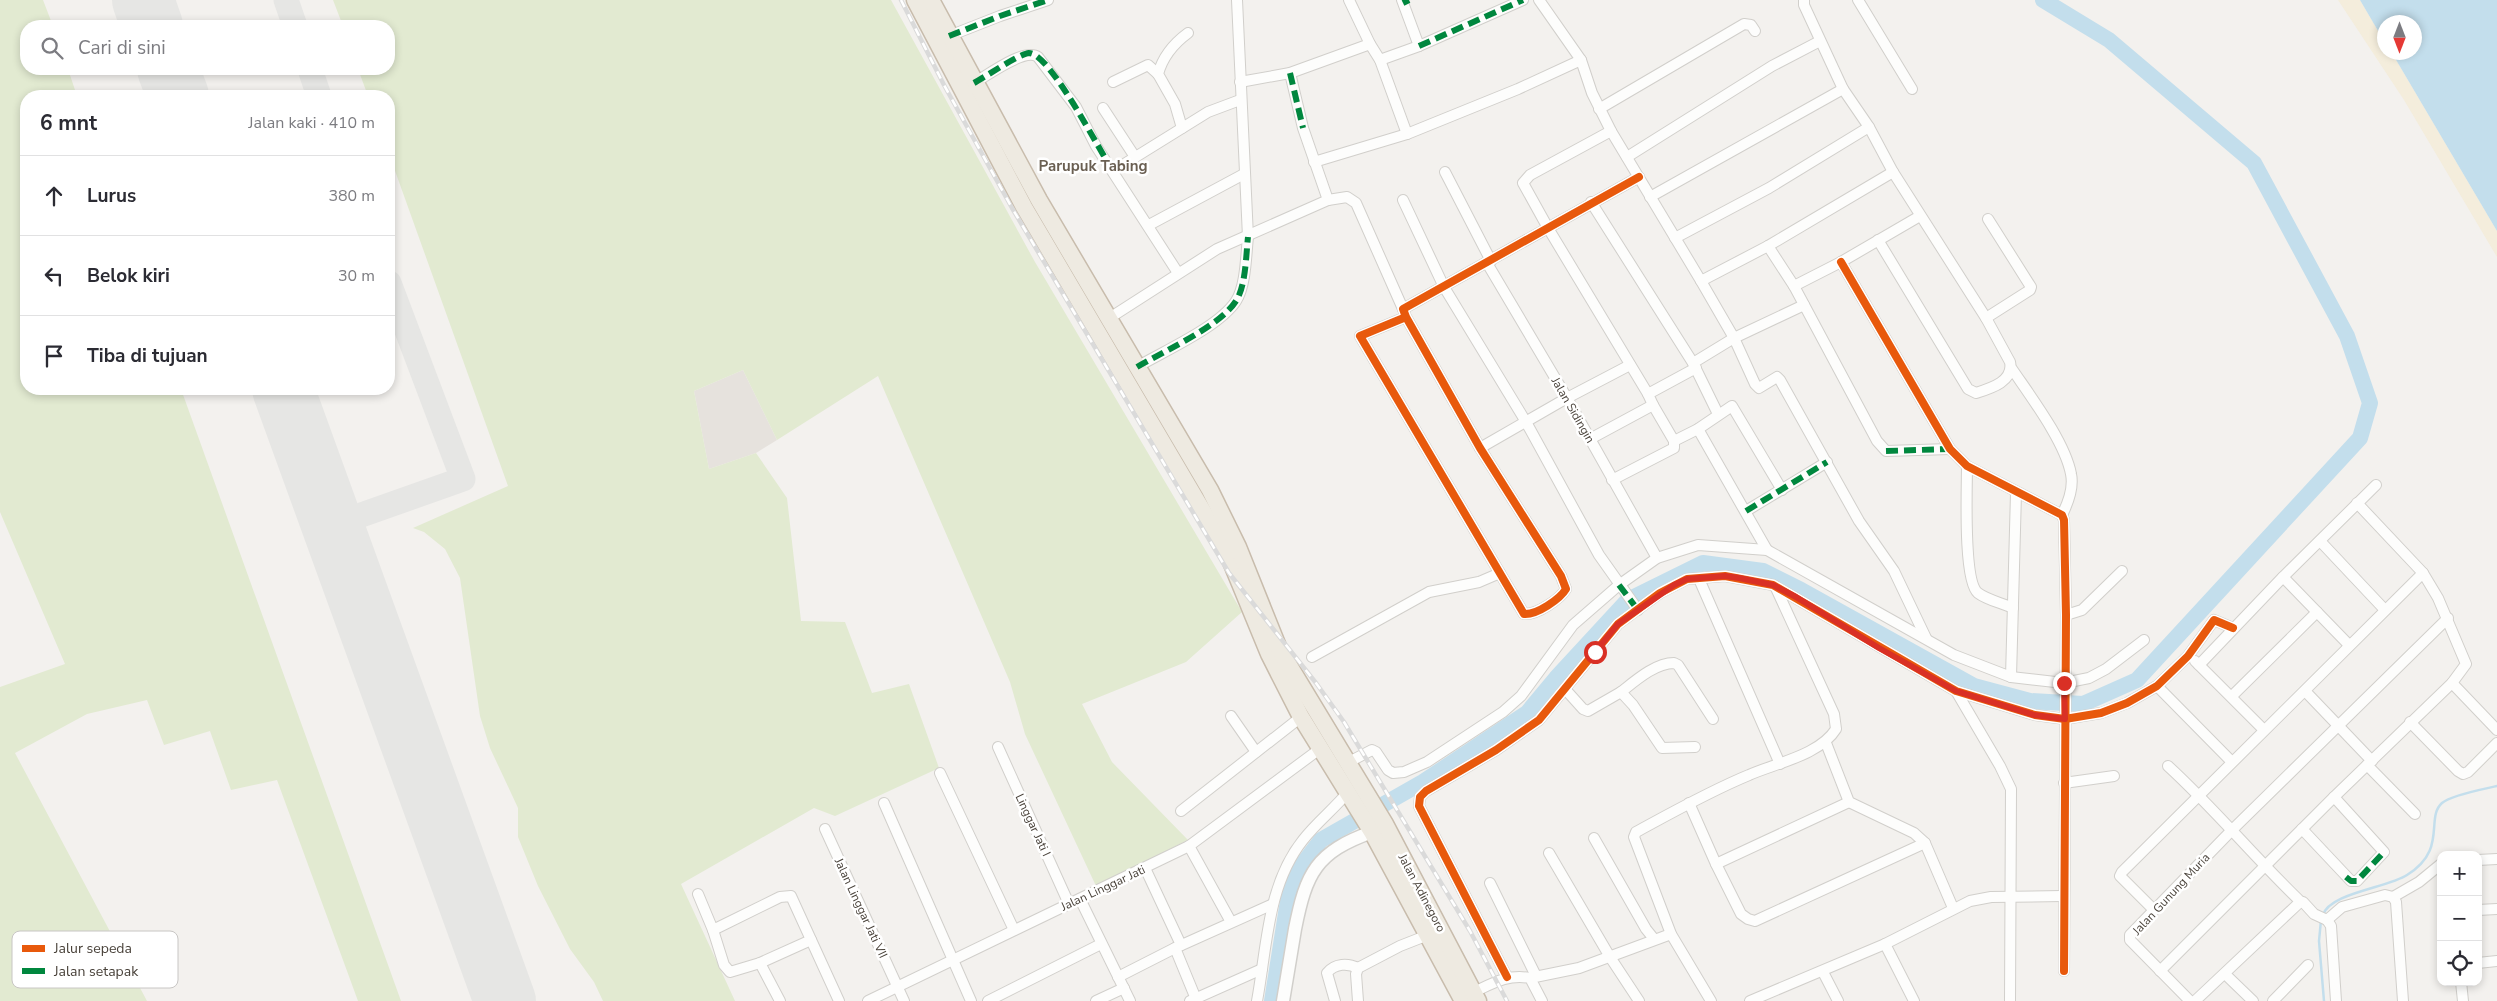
<!DOCTYPE html>
<html lang="id">
<head>
<meta charset="utf-8">
<style>
	:root { --surface:#fff; --page:#f2f2f3; --text:#2b2b33; --muted:#7c7c81; --line:#e1e1e2 }
	body { margin:0; font-family:"Nunito Sans",sans-serif; background:var(--page); color:var(--text) }
	.controls { position:absolute; right:15px; bottom:15px; display:grid; overflow:hidden; border-radius:10px; box-shadow:0 2px 8px #0003 }
	.controls button { width:45px; height:45px; display:grid; place-items:center; padding:0; border:0; border-bottom:1px solid var(--line); background:var(--surface); color:var(--text); font:25px sans-serif }
	.compass { position:absolute; left:2377px; top:15px; width:45px; height:45px; border-radius:50%; background:var(--surface); box-shadow:0 2px 8px #0003; rotate:180deg }
	.stop { position:absolute; width:15px; height:15px; margin:-11px; border:4px solid #d93025; border-radius:50%; background:#fff }
	.stop.end { background:#d93025; border-color:#fff; box-shadow:0 1px 5px #0008 }
	.list { margin:0; padding:0; list-style:none }
	h2 { display:flex; justify-content:space-between; align-items:center; height:65px; margin:0; padding:0 20px; font-size:21px }
	h2 small { font-size:16px; font-weight:400; color:var(--muted) }
	.list li { display:grid; grid-template-columns:32px 1fr auto; gap:15px; align-items:center; box-sizing:border-box; height:80px; padding:0 20px; border-top:1px solid var(--line) }
	.list b { display:block; font-size:19px; white-space:nowrap }
	.list em { font-size:16px; font-style:normal; color:var(--muted) }
	.icon { flex:none; width:28px; height:28px; fill:none; stroke:currentColor; stroke-width:2; stroke-linecap:round; stroke-linejoin:round }
	.map { position:relative; flex:none; width:2497px; height:1001px; overflow:hidden }
	.search { position:absolute; background:var(--surface); box-shadow:0 2px 8px #0003; left:20px; top:20px; width:375px; height:55px; display:flex; align-items:center; gap:12px; box-sizing:border-box; padding:0 18px; border-radius:20px; color:var(--muted); font-size:19px }
	.panel { position:absolute; background:var(--surface); box-shadow:0 2px 8px #0003; left:20px; top:90px; width:375px; height:305px; border-radius:20px }
	.map>svg:first-child { display:block }
	.residential { fill:#e6e2dd }
	.green { fill:#e2ead1 }
	.sand { fill:#f4eddc }
	.water { fill:#c3deec }
	.lines { fill:none; stroke-linecap:round; stroke-linejoin:round }
	.stream { stroke:#c3deec; stroke-width:2.5 }
	.river { stroke:#c3deec; stroke-width:16 }
	.taxiway { stroke:#e6e6e4; stroke-width:25 }
	.runway { stroke:#e6e6e4; stroke-width:62 }
	.minor-casing { stroke:#d1cfcb; stroke-width:12 }
	.tertiary-casing { stroke:#d1cfcb; stroke-width:15 }
	.trunk-casing { stroke:#c8bcac; stroke-width:19 }
	.minor { stroke:#fdfdfc; stroke-width:10 }
	.tertiary { stroke:#fdfdfc; stroke-width:12 }
	.trunk { stroke:#eeeae1; stroke-width:16 }
	.rail-casing { stroke:#dadada; stroke-width:4.5 }
	.rail { stroke:#fff; stroke-width:2.5; stroke-dasharray:8; stroke-linecap:butt }
	.quiet { stroke:#00873e; stroke-width:6; stroke-dasharray:12 6; stroke-linecap:butt }
	.cycleway-casing { stroke:#fff; stroke-width:11 }
	.cycleway { stroke:#e8590c; stroke-width:8 }
	.route { stroke:#d93025; stroke-width:6 }
	.labels { text-anchor:middle; stroke-width:5; stroke-linejoin:round; paint-order:stroke }
	.street-label { font-size:12px; fill:#49423a; stroke:#fff }
	.quarter-label { font-size:15px; font-weight:bold; fill:#6a5f52; stroke:#fff }
	.key { fill:#fff; stroke:#c8c6c4; stroke-width:1 }
	.key-label { font-size:14px; fill:#49423a }
</style>
</head>
<body>
<div class="map">
<svg width="2497" height="1001" viewBox="0 0 2497 1001">
	<rect width="100%" height="100%" fill="#f3f1ee"/>
	<path class="residential" d="M743 370 777 440 756 453 709 469 694 391Z"/>
	<g class="green">
		<path d="M0 0H43L53 26H26V69H68L77 96H26V389H181L401 1001H358L277 780 231 790 210 731 164 745 147 700 87 714 15 753 147 1001H0V687L65 664 0 512Z"/>
		<path d="M333 0H891L1035 262 1242 612 1186 662 1082 704 1112 762 1188 840 1096 886 1025 734 1010 682 878 376 777 440 743 370 694 391 709 469 756 453 787 498 801 621 845 622 872 693 909 684 939 768 835 816 814 808 681 884 735 1001H603L594 982 570 949 538 886 518 837V808L490 748 480 716 460 578 445 549 424 532 413 528 508 486 389 154V96H368L358 69H389V26H343Z"/>
	</g>
	<path class="sand" d="M2338 0H2360L2384 41V52L2392 53 2497 231V257L2404 100Z"/>
	<path class="water" d="M2360 0H2497V231L2392 53 2414 52V22H2384V41Z"/>
	<g class="lines">
		<g class="stream">
			<path d="M2323 915C2329 893 2387 888 2407 875 2448 850 2425 818 2442 803 2451 795 2484 789 2497 786"/>
			<path d="M2321 920 2319 941 2324 1001"/>
		</g>
		<path class="river" d="M1272 1001 1290 888 1298 870 1321 840 1423 782 1527 713 1556 678 1628 600 1703 563 1763 571 1801 590 1974 686 2030 701 2083 704 2137 680 2360 438 2370 403 2347 336 2254 163 2109 40 2043 0"/>
		<g class="taxiway">
			<path d="M286 0 295 26"/>
			<path d="M310 69 319 96"/>
			<path d="M333 525 463 479 389 283"/>
		</g>
		<g class="runway">
			<path d="M143 0 152 26"/>
			<path d="M168 69 178 96"/>
			<path d="M283 389 505 1001"/>
		</g>
		<defs>
			<g id="minor">
				<path d="M1349 0 1370 44 1380 60 1407 134"/>
				<path d="M1402 0 1419 46"/>
				<path d="M1539 0 1581 60 1592 93 1611 131 1701 281 1734 338 1755 384 1759 388 1777 377 1780 380 1859 521 1894 571 1926 638"/>
				<path d="M1804 0V5L1843 89 1869 127 1893 172 1986 318 2010 362C2014 381 1992 388 1976 393L1968 389 1878 240"/>
				<path d="M1858 0 1912 89"/>
				<path d="M949 36 1000 16 1048 0"/>
				<path d="M1380 60 1419 46 1523 0"/>
				<path d="M1290 73 1303 128 1328 200"/>
				<path d="M1113 82 1148 65 1158 74"/>
				<path d="M1240 82 1290 73 1370 44"/>
				<path d="M974 83C988 75 1025 47 1038 57L1076 107 1096 146 1178 273"/>
				<path d="M1103 108 1135 157"/>
				<path d="M1599 109 1744 24 1751 25 1755 31"/>
				<path d="M1182 128 1175 104 1158 74C1163 56 1173 44 1188 33"/>
				<path d="M1611 131 1530 175 1523 183 1548 228 1648 394"/>
				<path d="M1627 157 1772 66 1820 41"/>
				<path d="M1314 162 1407 134 1518 89 1581 60"/>
				<path d="M1113 171 1208 112 1240 100"/>
				<path d="M1445 172 1491 261"/>
				<path d="M1650 197 1843 89"/>
				<path d="M1403 200 1444 287 1526 422 1599 555 1638 610"/>
				<path d="M1591 202 1693 363 1718 414"/>
				<path d="M1149 225 1244 174"/>
				<path d="M1675 238 1769 188 1869 127"/>
				<path d="M1768 246 1794 286 1877 441 1886 451 1950 449"/>
				<path d="M1841 262 1950 449 1967 466 2062 515 2064 520 2066 615 2064 971"/>
				<path d="M1487 263 1567 398 1657 558"/>
				<path d="M1701 281 1768 246 1893 172"/>
				<path d="M1794 286 1841 262 1920 216"/>
				<path d="M1406 317 1480 448 1561 576 1566 589C1560 599 1537 615 1524 614L1360 336 1406 317 1403 309 1639 177"/>
				<path d="M1986 318 2030 290 2031 287 1988 219"/>
				<path d="M1108 319 1217 249 1328 200 1347 197 1356 203 1403 309"/>
				<path d="M1693 363 1734 338 1804 305"/>
				<path d="M1137 367C1164 351 1219 327 1236 301 1246 286 1246 254 1248 237L1237 0"/>
				<path d="M2012 369C2031 397 2065 442 2071 474 2074 488 2068 503 2062 515"/>
				<path d="M1698 429 1767 550"/>
				<path d="M1590 439 1653 405 1648 394 1696 368"/>
				<path d="M1674 441 1698 429 1732 406 1782 490"/>
				<path d="M1480 448 1567 398 1630 365"/>
				<path d="M1967 466C1967 487 1963 581 1978 593 1987 600 2002 603 2013 608"/>
				<path d="M1612 480 1674 448V441L1653 405"/>
				<path d="M1746 511 1827 462"/>
				<path d="M2320 541 2385 610"/>
				<path d="M2283 577 2349 645"/>
				<path d="M1699 579 1780 764"/>
				<path d="M2066 615 2082 610 2122 571"/>
				<path d="M1312 657 1429 592 1479 582 1500 573"/>
				<path d="M2195 661 2264 730"/>
				<path d="M2199 665 2283 577 2376 485"/>
				<path d="M2011 677 2016 493"/>
				<path d="M2452 683 2497 730"/>
				<path d="M2157 686 2231 761"/>
				<path d="M1565 689 1583 709 1588 711 1621 692 1633 705 1662 748 1695 747"/>
				<path d="M1956 691 2000 766 2011 789 2010 1001"/>
				<path d="M2305 691 2372 761"/>
				<path d="M1621 692C1635 681 1655 663 1674 663L1678 665 1713 719"/>
				<path d="M2232 696 2317 612"/>
				<path d="M1231 716 1256 752"/>
				<path d="M2410 722 2458 771 2463 774 2468 772 2497 743"/>
				<path d="M1826 743 1849 802 1914 833 1925 843 1953 908"/>
				<path d="M998 747 1069 904"/>
				<path d="M1347 763 1372 750 1376 752 1388 770 1393 773 1404 772 1427 762 1503 712 1521 696 1573 625 1619 585 1657 558 1698 545 1767 550 1954 655 2011 677 2064 683 2089 678 2106 669 2144 640"/>
				<path d="M2367 765 2415 814"/>
				<path d="M2168 766C2215 809 2255 858 2301 902"/>
				<path d="M940 773 1014 930"/>
				<path d="M2064 783 2114 776"/>
				<path d="M884 803 971 1001"/>
				<path d="M1689 803 1716 864 1741 914 1748 919 1755 921 1925 843"/>
				<path d="M1181 811 1301 717"/>
				<path d="M825 829 904 1001"/>
				<path d="M2302 829 2351 881H2357L2384 852 2334 797"/>
				<path d="M1594 838 1646 929 1654 939"/>
				<path d="M1189 846 1231 922"/>
				<path d="M1549 853 1610 957 1639 1001"/>
				<path d="M2478 860 2497 859"/>
				<path d="M1716 864 1849 802"/>
				<path d="M1145 868 1181 945"/>
				<path d="M1490 883 1536 976"/>
				<path d="M698 894 713 930 780 897 791 896 839 1001"/>
				<path d="M2393 897 2419 882 2441 864"/>
				<path d="M1080 899 1130 1001"/>
				<path d="M2153 909 2120 876 2122 872 2423 573"/>
				<path d="M2478 910 2497 909"/>
				<path d="M2327 920 2331 926 2336 1001"/>
				<path d="M713 930 724 965 730 972 760 963 811 940"/>
				<path d="M1885 944 1914 1001"/>
				<path d="M1175 948 1196 999"/>
				<path d="M760 963 780 1001"/>
				<path d="M2478 963 2497 961"/>
				<path d="M2160 971 2334 797 2452 683 2466 664 2438 598 2423 573 2357 503"/>
				<path d="M1823 972 1838 1001"/>
				<path d="M2226 975 2253 1001"/>
				<path d="M1118 977 1175 948 1273 904"/>
				<path d="M1507 977 1419 806 1420 797 1426 791 1496 750 1539 720 1618 624 1660 593 1687 579 1725 576 1773 585 1956 691 2035 715 2065 719 2101 713 2127 703 2157 686 2188 656 2214 620 2233 628"/>
				<path d="M1530 978 1579 968 1671 934"/>
				<path d="M2461 982 2463 1001"/>
				<path d="M1474 992C1493 983 1508 974 1530 978L1542 1001"/>
				<path d="M868 1001 1189 846 1321 748"/>
				<path d="M988 1001 1101 944"/>
				<path d="M1096 1001 1124 988"/>
				<path d="M1190 1001 1262 969"/>
				<path d="M1257 1001C1267 947 1267 885 1303 840 1316 823 1334 809 1348 792"/>
				<path d="M1335 1001 1327 973C1335 963 1348 963 1358 968"/>
				<path d="M1358 1001 1356 974 1358 968 1400 946 1428 935"/>
				<path d="M1711 1001 1671 934 1634 837 1636 832C1673 812 1710 791 1749 775 1776 763 1820 755 1836 729L1834 714 1775 586"/>
				<path d="M1750 1001 1885 944 1970 901 1991 897 2062 896"/>
				<path d="M2190 1001 2130 940V935L2232 830 2448 618"/>
				<path d="M2195 1001 2299 903 2303 902 2314 914 2327 920 2342 907 2385 895 2393 897 2396 902 2403 1001"/>
				<path d="M2273 1001 2308 965"/>
			</g>
			<path id="tertiary" d="M1283 1001C1287 977 1291 953 1295 929 1306 873 1316 852 1372 832"/>
			<g id="trunk">
				<path d="M915 0 1024 207 1227 552 1269 654 1301 717 1372 832 1463 1001"/>
				<path d="M931 0 1039 200 1210 490 1238 547 1279 649 1385 824 1478 1001"/>
			</g>
		</defs>
		<use href="#minor" class="minor-casing"/>
		<use href="#tertiary" class="tertiary-casing"/>
		<use href="#trunk" class="trunk-casing"/>
		<use href="#minor" class="minor"/>
		<use href="#tertiary" class="tertiary"/>
		<use href="#trunk" class="trunk"/>
		<defs>
			<path id="rail" d="M901 0 944 85 1012 208 1229 573 1316 683 1344 722 1470 931 1507 1001"/>
		</defs>
		<use href="#rail" class="rail-casing"/>
		<use href="#rail" class="rail"/>
		<g class="quiet">
			<path d="M1403 3 1409 0"/>
			<path d="M949 36 1000 16 1048 0"/>
			<path d="M1419 46 1523 0"/>
			<path d="M1290 73 1303 128"/>
			<path d="M974 83C985 77 1019 54 1029 53 1050 53 1100 152 1113 171"/>
			<path d="M1137 367C1164 351 1219 327 1236 301 1246 286 1246 254 1248 237"/>
			<path d="M1886 451 1950 449"/>
			<path d="M1746 511 1827 462"/>
			<path d="M1619 585 1638 610"/>
			<path d="M2346 877 2351 881H2357L2384 852"/>
		</g>
		<defs>
			<g id="cycleway">
				<path d="M1841 262 1950 449 1967 466 2062 515 2064 520 2066 615 2064 971"/>
				<path d="M1406 317 1480 448 1561 576 1566 589C1560 599 1537 615 1524 614L1360 336 1406 317 1403 309 1639 177"/>
				<path d="M1507 977 1419 806 1420 797 1426 791 1496 750 1539 720 1618 624 1660 593 1687 579 1725 576 1773 585 1956 691 2035 715 2065 719 2101 713 2127 703 2157 686 2188 656 2214 620 2233 628"/>
			</g>
		</defs>
		<use href="#cycleway" class="cycleway-casing"/>
		<use href="#cycleway" class="cycleway"/>
	</g>
	<g class="lines">
		<path class="route" d="M1595 652 1618 624 1674 585 1687 579 1725 576 1739 578 1773 585 1796 597 1879 648 1956 691 2034 715 2065 719 2064 683"/>
	</g>
	<g class="labels">
		<g class="street-label">
			<text transform="translate(1573 410) rotate(60)" y="4">Jalan Sidingin</text>
			<text transform="translate(1033 825) rotate(65)" y="4">Linggar Jati I</text>
			<text transform="translate(1103 888) rotate(-25)" y="4">Jalan Linggar Jati</text>
			<text transform="translate(1422 893) rotate(62)" y="4">Jalan Adinegoro</text>
			<text transform="translate(2171 894) rotate(-47)" y="4">Jalan Gunung Muria</text>
			<text transform="translate(861 908) rotate(65)" y="4">Jalan Linggar Jati VII</text>
		</g>
		<g class="quarter-label">
			<text x="1093" y="171">Parupuk Tabing</text>
		</g>
	</g>
	<rect x="12" y="931" width="166" height="57" rx="8" class="key"/>
	<rect x="22" y="945" width="23" height="7" fill="#e8590c"/>
	<rect x="22" y="968" width="23" height="6" fill="#00873e"/>
	<g class="key-label">
		<text x="54" y="953">Jalur sepeda</text>
		<text x="54" y="976">Jalan setapak</text>
	</g>
</svg>
<div class="controls">
<button>+</button>
<button>−</button>
<button><svg class="icon" aria-label="locate" viewBox="0 0 24 24"><circle cx="12" cy="12" r="6"/><path d="M12 2v4M12 18v4M2 12h4M18 12h4"/></svg></button>
</div>
<svg class="compass" viewBox="-18 -18 36 36"><path d="M0-13l5 13h-10z" fill="#e53935"/><path d="M0 13l5-13h-10z" fill="#7c7c81"/></svg>
<div class="stop" style="left:1595px;top:652px"></div>
<div class="stop end" style="left:2064px;top:683px"></div>
<div class="search"><svg class="icon" aria-label="search" viewBox="0 0 24 24"><circle cx="10" cy="10" r="6"/><path d="M15 15l6 6"/></svg>Cari di sini</div>
<section class="panel">
<h2>6 mnt<small>Jalan kaki · 410 m</small></h2>
<ul class="list">
<li><svg class="icon" aria-label="ahead" viewBox="0 0 24 24"><path d="M12 20V5M6 11l6-6 6 6"/></svg><div><b>Lurus</b></div><em>380 m</em></li>
<li><svg class="icon" aria-label="left" viewBox="0 0 24 24"><path d="M17 20v-9H6M10 6l-5 5 5 5"/></svg><div><b>Belok kiri</b></div><em>30 m</em></li>
<li><svg class="icon" aria-label="arrive" viewBox="0 0 24 24"><path d="M6 21V4h12l-3 4 3 4H6"/></svg><div><b>Tiba di tujuan</b></div></li>
</ul>
</section>
</div>
</body>
</html>
